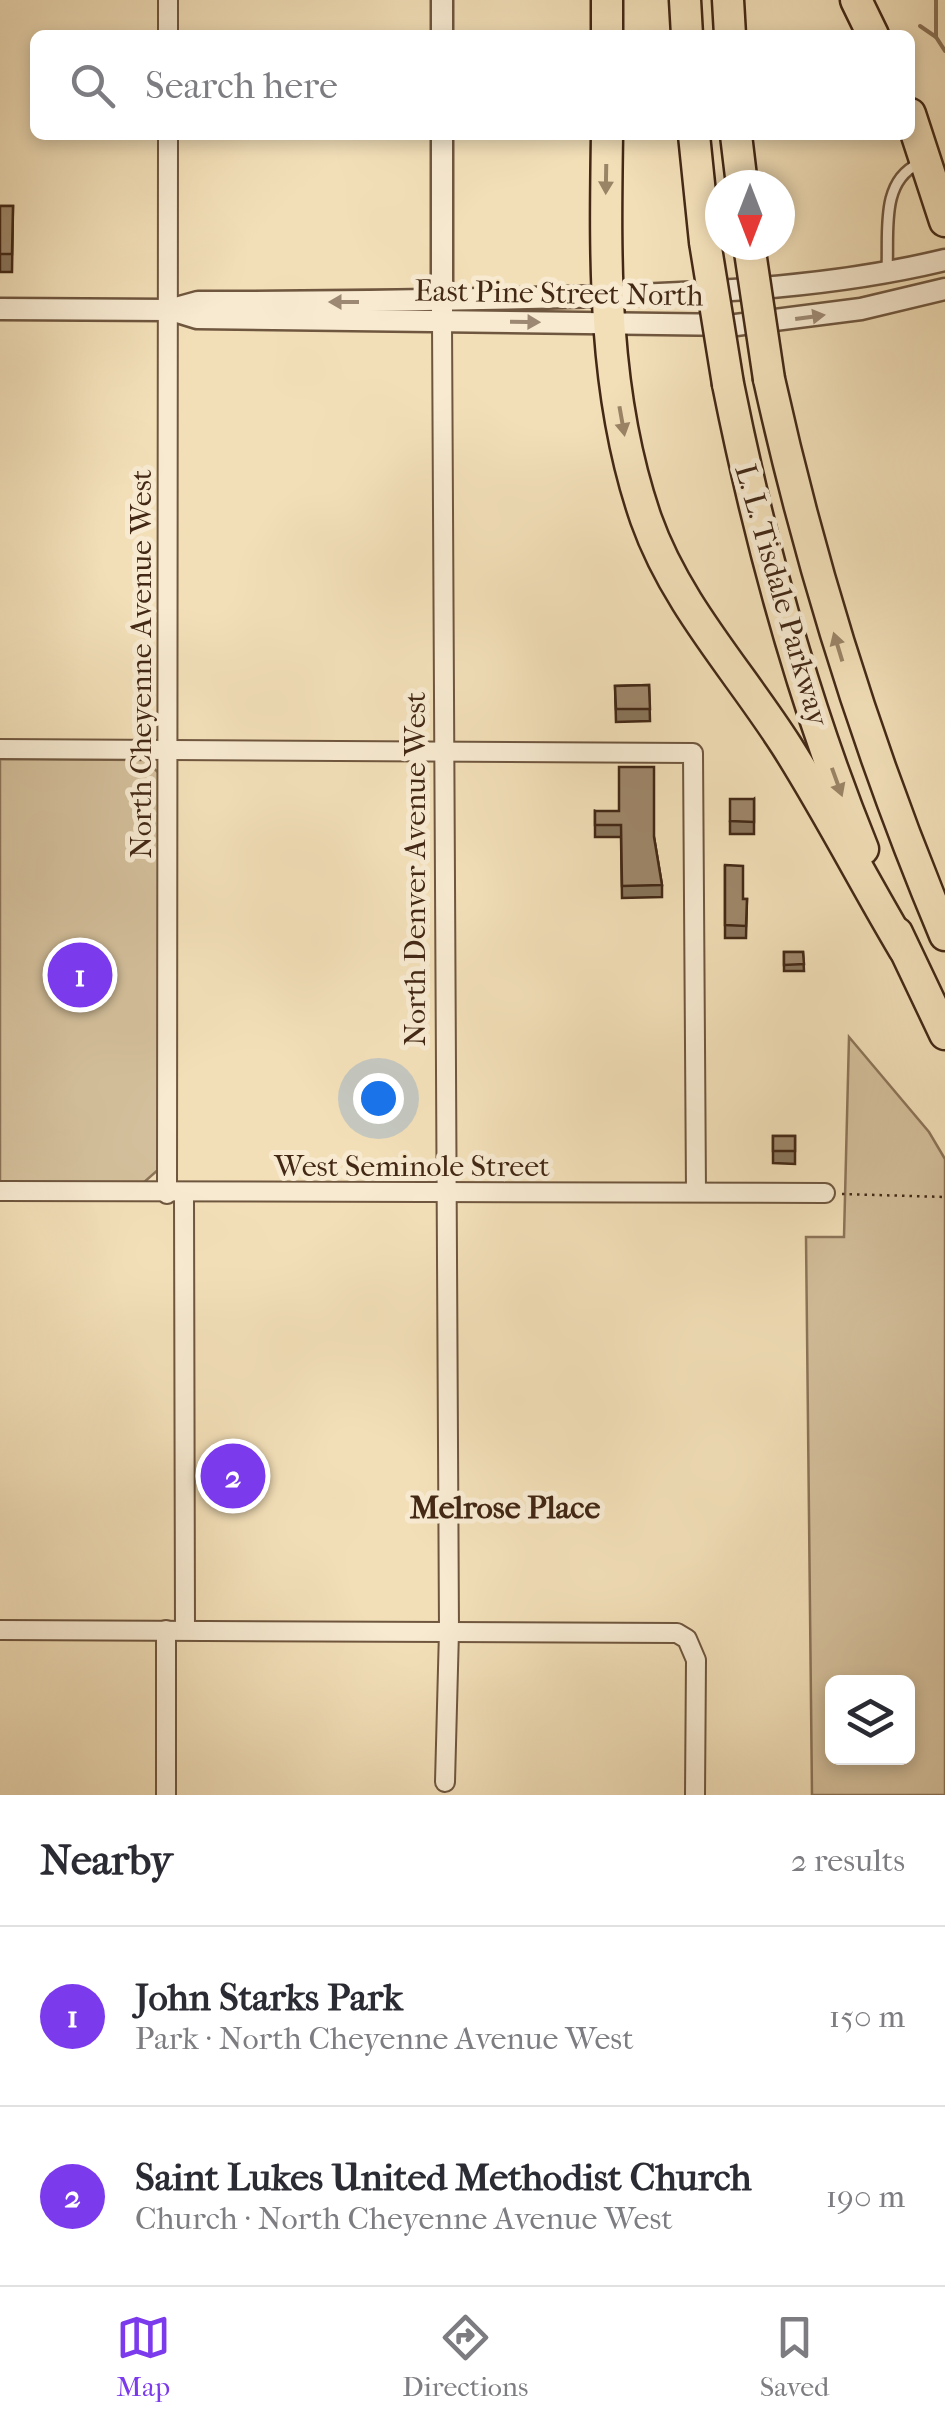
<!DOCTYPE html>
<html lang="en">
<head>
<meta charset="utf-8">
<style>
	:root { --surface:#fff; --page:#f7f7f7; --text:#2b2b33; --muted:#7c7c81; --line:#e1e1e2; --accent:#7c3aed }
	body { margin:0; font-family:"IM FELL French Canon",serif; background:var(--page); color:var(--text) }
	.controls { position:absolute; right:30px; bottom:30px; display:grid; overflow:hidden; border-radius:15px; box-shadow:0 5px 15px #0003 }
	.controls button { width:90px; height:90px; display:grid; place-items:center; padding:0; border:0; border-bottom:2px solid var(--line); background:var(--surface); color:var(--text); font:50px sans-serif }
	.compass { position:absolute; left:705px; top:170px; width:90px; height:90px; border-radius:50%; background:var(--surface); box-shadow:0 5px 15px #0003; rotate:180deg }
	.you { position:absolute; left:378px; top:1098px; width:35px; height:35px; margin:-25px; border:8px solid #fff; border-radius:50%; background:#1a73e8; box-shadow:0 0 0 15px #1a73e833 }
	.badge { display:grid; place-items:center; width:65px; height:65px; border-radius:50%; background:var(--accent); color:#fff; font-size:32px; font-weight:700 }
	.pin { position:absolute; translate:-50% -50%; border:5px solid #fff; box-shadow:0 2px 10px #0006 }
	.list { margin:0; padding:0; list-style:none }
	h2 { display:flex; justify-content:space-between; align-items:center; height:130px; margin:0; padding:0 40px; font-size:42px }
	h2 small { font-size:32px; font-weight:400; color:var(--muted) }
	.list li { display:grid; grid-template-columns:65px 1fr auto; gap:30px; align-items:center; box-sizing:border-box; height:180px; padding:0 40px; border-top:2px solid var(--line) }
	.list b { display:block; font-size:38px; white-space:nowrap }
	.list p { margin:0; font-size:32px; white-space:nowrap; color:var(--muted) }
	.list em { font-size:32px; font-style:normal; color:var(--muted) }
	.icon { flex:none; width:55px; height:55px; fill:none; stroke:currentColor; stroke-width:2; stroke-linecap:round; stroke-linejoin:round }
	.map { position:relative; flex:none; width:945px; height:1795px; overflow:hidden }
	.search { position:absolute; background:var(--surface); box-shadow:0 5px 15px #0003; left:30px; right:30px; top:30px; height:110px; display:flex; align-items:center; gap:25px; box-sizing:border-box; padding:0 35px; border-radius:15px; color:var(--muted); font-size:38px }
	.sheet { height:490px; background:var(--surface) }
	nav { display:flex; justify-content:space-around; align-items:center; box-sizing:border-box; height:140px; border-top:2px solid var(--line); background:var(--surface); font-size:28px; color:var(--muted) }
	nav a { display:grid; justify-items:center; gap:5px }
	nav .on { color:var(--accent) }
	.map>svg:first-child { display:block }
	.green { fill:#d4c09c; stroke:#8c7458; stroke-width:2.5; fill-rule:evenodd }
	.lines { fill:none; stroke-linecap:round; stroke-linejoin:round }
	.stream { stroke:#887156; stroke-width:4 }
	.service-casing { stroke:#6f563e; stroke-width:14 }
	.minor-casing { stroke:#6f563e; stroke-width:22 }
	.tertiary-casing { stroke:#6f563e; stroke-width:25 }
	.motorway-casing { stroke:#432815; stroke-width:35 }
	.path { stroke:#432815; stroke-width:2.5; stroke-dasharray:2.5 5; stroke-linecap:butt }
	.service { stroke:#f7ead1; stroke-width:9 }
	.minor { stroke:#f7ead1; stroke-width:18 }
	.tertiary { stroke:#f7ead1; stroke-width:20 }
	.motorway { stroke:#f2dfb8; stroke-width:30 }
	.motorway-bridge-casing { stroke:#432815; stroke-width:35; stroke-linecap:butt }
	.motorway-bridge { stroke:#f2dfb8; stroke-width:30 }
	.wall { fill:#88745b; stroke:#432815; stroke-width:2.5 }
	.building { fill:#9e876a; stroke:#432815; stroke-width:2.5 }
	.oneway { fill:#9a8466 }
	.oneway2 { fill:#9d8973 }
	.labels { text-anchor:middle; stroke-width:10; stroke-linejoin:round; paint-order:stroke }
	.street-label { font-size:30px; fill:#432815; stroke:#f7ead1 }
	.neighbourhood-label { font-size:32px; font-weight:bold; fill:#432815; stroke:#f7ead1 }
</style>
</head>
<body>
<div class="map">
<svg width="945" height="1795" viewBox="0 0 945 1795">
	<rect width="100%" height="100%" fill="#f2dfb8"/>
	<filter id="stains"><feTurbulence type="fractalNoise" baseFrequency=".002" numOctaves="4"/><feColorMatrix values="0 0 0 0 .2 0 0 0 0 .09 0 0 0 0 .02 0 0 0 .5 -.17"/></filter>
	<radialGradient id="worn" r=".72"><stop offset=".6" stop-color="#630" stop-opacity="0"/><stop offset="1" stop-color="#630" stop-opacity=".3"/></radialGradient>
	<g class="green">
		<path d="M0 759 144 760 159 773V1169L142 1184 0 1182Z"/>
		<path d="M849 1037 929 1132 945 1159V1795H812L806 1237H844ZM832 1682H908V1758H832Z"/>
	</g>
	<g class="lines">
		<g class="stream">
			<path d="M936 0V37L945 51"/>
			<path d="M920 26 936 37"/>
		</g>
		<defs>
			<path id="service" d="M887 270C889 232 880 182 918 164"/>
			<g id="minor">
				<path d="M168 0V35"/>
				<path d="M442 321 449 1631 445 1782"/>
				<path d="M0 749 693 753 696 1191"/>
				<path d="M0 1191 825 1193"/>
				<path d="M167 1194 168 135"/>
				<path d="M184 1194 185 1630"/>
				<path d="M0 1630 677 1633 687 1639 696 1660 695 1795"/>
				<path d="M166 1630V1795"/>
			</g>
			<g id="tertiary">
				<path d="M442 0V35"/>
				<path d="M0 309 169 310 198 302C334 302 470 300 607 296 722 292 833 287 945 260"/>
				<path d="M171 310 197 318 736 325 861 309 945 289"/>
				<path d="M442 313V135"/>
			</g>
			<g id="motorway">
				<path d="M685 0 687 35"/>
				<path d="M728 0 730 35"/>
				<path d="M856 0 873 35"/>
				<path d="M607 35V0"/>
				<path d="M910 114 945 221"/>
				<path d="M607 135C605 264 603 395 646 519 676 604 738 670 786 745 828 811 864 882 904 949"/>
				<path d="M694 135 705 242"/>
				<path d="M736 135 742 185"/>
				<path d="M769 379C812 573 868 752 945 935"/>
				<path d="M728 384C760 543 802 699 863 849"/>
				<path d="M897 933 945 1034"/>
			</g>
		</defs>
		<use href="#service" class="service-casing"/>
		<use href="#minor" class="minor-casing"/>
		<use href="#tertiary" class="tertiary-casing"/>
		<use href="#motorway" class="motorway-casing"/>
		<path class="path" d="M842 1194 945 1197"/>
		<use href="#service" class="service"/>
		<use href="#minor" class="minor"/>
		<use href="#tertiary" class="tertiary"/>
		<use href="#motorway" class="motorway"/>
		<defs>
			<g id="motorway-bridge">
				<path d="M705 242 728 384"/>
				<path d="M749 245 769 379"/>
			</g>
		</defs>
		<use href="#motorway-bridge" class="motorway-bridge-casing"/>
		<use href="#motorway-bridge" class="motorway-bridge"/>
	</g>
	<g class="wall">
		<path d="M0 206H13L12 272H0Z"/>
		<path d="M649 685 650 721 616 722 615 686Z"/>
		<path d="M754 799V834H730V821Z"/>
		<path d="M595 811 654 837 662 885V897L622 898 621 837H595Z"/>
		<path d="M725 865 743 899H747L746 938H725Z"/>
		<path d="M784 952H803L804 971H784Z"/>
		<path d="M773 1136H795V1164L773 1163Z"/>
	</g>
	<g class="building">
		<path d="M0 206H13L12 254H0Z"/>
		<path d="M649 685 650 709H616L615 686Z"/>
		<path d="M619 767H654V837L662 885 622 886 621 825H595V811H619Z"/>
		<path d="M730 799H754V822L730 821Z"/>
		<path d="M725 865 743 866V899H747L746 926 725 925Z"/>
		<path d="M784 952H803L804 964 784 965Z"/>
		<rect x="773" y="1136" width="22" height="15"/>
	</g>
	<defs><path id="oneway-solid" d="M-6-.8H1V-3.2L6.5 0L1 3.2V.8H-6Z" transform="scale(2.5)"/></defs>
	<g class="oneway">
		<use href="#oneway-solid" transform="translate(606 179) rotate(91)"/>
		<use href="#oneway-solid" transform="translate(622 421) rotate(80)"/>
		<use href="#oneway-solid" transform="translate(838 647) rotate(-107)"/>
		<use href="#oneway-solid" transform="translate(837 782) rotate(70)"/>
	</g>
	<g class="oneway2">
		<use href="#oneway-solid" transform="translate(344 302) rotate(180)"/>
		<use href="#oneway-solid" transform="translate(810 317) rotate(-8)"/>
		<use href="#oneway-solid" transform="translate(525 322) rotate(1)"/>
	</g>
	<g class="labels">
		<g class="street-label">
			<text transform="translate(559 293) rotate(1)" y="10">East Pine Street North</text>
			<text transform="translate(782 595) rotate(74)" y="10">L. L. Tisdale Parkway</text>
			<text transform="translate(141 664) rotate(-90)" y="10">North Cheyenne Avenue West</text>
			<text transform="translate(415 869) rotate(-90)" y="10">North Denver Avenue West</text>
			<text x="412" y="1176">West Seminole Street</text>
		</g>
		<g class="neighbourhood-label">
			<text x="505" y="1518">Melrose Place</text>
		</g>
	</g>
	<rect width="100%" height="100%" filter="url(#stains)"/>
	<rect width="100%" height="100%" fill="url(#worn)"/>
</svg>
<div class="controls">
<button><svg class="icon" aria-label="layers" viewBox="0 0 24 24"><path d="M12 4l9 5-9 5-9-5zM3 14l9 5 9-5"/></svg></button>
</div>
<svg class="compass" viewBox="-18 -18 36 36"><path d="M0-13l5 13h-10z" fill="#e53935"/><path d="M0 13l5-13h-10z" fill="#7c7c81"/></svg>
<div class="you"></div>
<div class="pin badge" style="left:80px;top:975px">1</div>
<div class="pin badge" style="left:233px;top:1476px">2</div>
<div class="search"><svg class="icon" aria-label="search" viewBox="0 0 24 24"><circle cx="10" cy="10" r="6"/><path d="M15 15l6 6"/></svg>Search here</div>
</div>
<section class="sheet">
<h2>Nearby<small>2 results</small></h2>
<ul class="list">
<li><span class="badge">1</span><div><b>John Starks Park</b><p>Park · North Cheyenne Avenue West</p></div><em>150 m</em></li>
<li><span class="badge">2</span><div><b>Saint Lukes United Methodist Church</b><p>Church · North Cheyenne Avenue West</p></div><em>190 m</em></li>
</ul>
</section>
<nav>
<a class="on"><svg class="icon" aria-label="map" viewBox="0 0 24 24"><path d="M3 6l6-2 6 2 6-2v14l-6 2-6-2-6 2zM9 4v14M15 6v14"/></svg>Map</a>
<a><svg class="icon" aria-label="directions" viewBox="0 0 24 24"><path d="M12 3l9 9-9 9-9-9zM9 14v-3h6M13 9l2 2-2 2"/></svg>Directions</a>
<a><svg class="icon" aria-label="saved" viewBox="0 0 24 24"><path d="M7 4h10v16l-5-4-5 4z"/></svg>Saved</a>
</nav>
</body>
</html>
